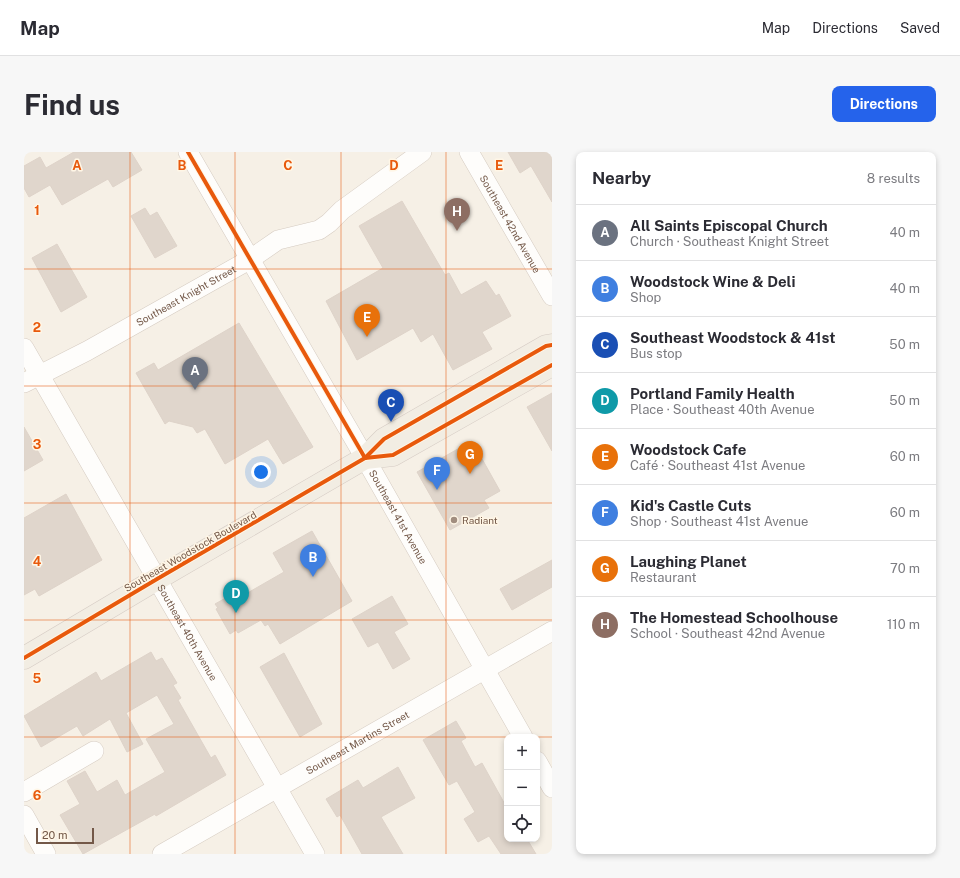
<!DOCTYPE html>
<html lang="en">
<head>
<meta charset="utf-8">
<style>
	:root { --surface:#fff; --page:#f7f7f7; --text:#2b2b33; --muted:#7c7c81; --line:#e1e1e2; --accent:#2563eb }
	body { margin:0; font-family:"Public Sans",sans-serif; background:var(--page); color:var(--text) }
	.controls { position:absolute; right:12px; bottom:12px; display:grid; overflow:hidden; border-radius:8px; box-shadow:0 2px 6px #0003 }
	.controls button { width:36px; height:36px; display:grid; place-items:center; padding:0; border:0; border-bottom:1px solid var(--line); background:var(--surface); color:var(--text); font:20px sans-serif }
	.scale { position:absolute; left:12px; bottom:10px; width:58px; box-sizing:border-box; padding-left:4px; border:2px solid #735848; border-top:0; font-size:11px; line-height:14px; white-space:nowrap; color:#735848; -webkit-text-stroke:3px #fff6e6; paint-order:stroke }
	.you { position:absolute; left:237px; top:320px; width:14px; height:14px; margin:-10px; border:3px solid #fff; border-radius:50%; background:#1a73e8; box-shadow:0 0 0 6px #1a73e833 }
	.badge { display:grid; place-items:center; width:26px; height:26px; border-radius:50%; background:var(--accent); color:#fff; font-size:13px; font-weight:700 }
	.pin { position:absolute; translate:-50% -33px; filter:drop-shadow(0 1px 2px #0008) }
	.pin::after { content:''; position:absolute; top:21px; width:14px; height:12px; background:inherit; clip-path:polygon(0 0,100% 0,50% 100%) }
	.list { margin:0; padding:0; list-style:none }
	h2 { display:flex; justify-content:space-between; align-items:center; height:52px; margin:0; padding:0 16px; font-size:17px }
	h2 small { font-size:13px; font-weight:400; color:var(--muted) }
	.list li { display:grid; grid-template-columns:26px 1fr auto; gap:12px; align-items:center; box-sizing:border-box; height:56px; padding:0 16px; border-top:1px solid var(--line) }
	.list b { display:block; font-size:15px; white-space:nowrap }
	.list p { margin:0; font-size:13px; white-space:nowrap; color:var(--muted) }
	.list em { font-size:13px; font-style:normal; color:var(--muted) }
	.icon { flex:none; width:22px; height:22px; fill:none; stroke:currentColor; stroke-width:2; stroke-linecap:round; stroke-linejoin:round }
	.map { position:relative; flex:none; width:528px; height:702px; overflow:hidden; border-radius:8px }
	header { display:flex; align-items:center; gap:24px; box-sizing:border-box; height:56px; padding:0 20px; background:var(--surface); border-bottom:1px solid var(--line) }
	header strong { font-size:19px }
	nav { display:flex; gap:22px; margin-inline-start:auto; font-size:14px }
	.intro { display:flex; align-items:center; justify-content:space-between; box-sizing:border-box; height:96px; padding:0 24px }
	h1 { margin:0; font-size:28px }
	.button { padding:10px 18px; border-radius:8px; background:var(--accent); color:#fff; font-size:14px; font-weight:700 }
	main { display:flex; gap:24px; padding:0 24px }
	aside { flex:1; background:var(--surface); border-radius:8px; box-shadow:0 2px 6px #0003 }
	.map>svg:first-child { display:block }
	.building { fill:#e0d6cc; stroke:#ded3c9 }
	.lines { fill:none; stroke-linecap:round; stroke-linejoin:round }
	.minor-casing { stroke:#d5cbc1; stroke-width:20 }
	.major-casing { stroke:#d5cbc4; stroke-width:23 }
	.minor { stroke:#fefdfb; stroke-width:19 }
	.major { stroke:#f2ede3; stroke-width:22 }
	.cycleway-casing { stroke:#fff6e6; stroke-width:6 }
	.cycleway { stroke:#e8590c; stroke-width:4 }
	.grid { fill:none; stroke:#e8590c; stroke-width:1; stroke-opacity:0.55 }
	.poi-dot { fill:#a18d7f; stroke:#fff6e6; stroke-width:1.5 }
	.labels { text-anchor:middle; stroke-width:3; stroke-linejoin:round; paint-order:stroke }
	.street-label { font-size:10px; fill:#735848; stroke:#fff6e6 }
	.poi-label { font-size:10px; fill:#735848; stroke:#fff6e6; text-anchor:start }
	.grid-label { font-size:13px; text-anchor:middle; font-weight:bold; fill:#e8590c; stroke:#fff6e6; stroke-width:3; stroke-linejoin:round; paint-order:stroke }
</style>
</head>
<body>
<header>
<strong>Map</strong>
<nav><a>Map</a><a>Directions</a><a>Saved</a></nav>
</header>
<div class="intro"><h1>Find us</h1><a class="button">Directions</a></div>
<main>
<div class="map">
<svg width="528" height="702" viewBox="0 0 528 702">
	<rect width="100%" height="100%" fill="#f6f0e6"/>
	<g class="building">
		<path d="M50 0H107L118 18 89 35 84 27 38 53 26 33 5 45 0 36V14L16 5 22 16Z"/>
		<path d="M484 0H528V50L507 14 496 21Z"/>
		<path d="M378 49 421 123 425 121 437 143 462 129 472 144 475 142 487 164 458 180 468 197 429 218 409 182 397 190 389 176 333 208 302 149 359 116 335 74Z"/>
		<path d="M121 56 126 64 133 60 153 94 131 106 107 64Z"/>
		<path d="M33 92 63 145 37 160 8 106Z"/>
		<path d="M215 171 289 295 259 312 244 287 201 312 181 277 173 281 169 275 145 269 141 272 112 221 130 211 134 218Z"/>
		<path d="M528 241V299L503 255Z"/>
		<path d="M0 275 19 308 0 319Z"/>
		<path d="M448 289 476 339 460 348 465 356 426 378 393 320Z"/>
		<path d="M42 342 78 408 15 444 11 437 0 443V366Z"/>
		<path d="M288 379 328 449 256 492 244 472 241 474 237 468 214 481 212 478 206 482 192 457 194 456 191 452 214 439 217 442 219 441 220 443 260 420 249 401Z"/>
		<path d="M528 408V435L488 458 476 437Z"/>
		<path d="M368 444 384 472 370 480 386 507 369 517 354 490 344 495 328 467Z"/>
		<path d="M127 500 132 509 138 506 153 531 149 533 157 546 154 548 187 606 191 603 202 623 132 664 131 662 59 702 36 663 56 652 43 629 61 619 73 640 93 628 101 643 141 620 122 587 150 572 133 543 102 561 119 592 103 600 86 567 59 584 53 574 17 595 0 564 72 520 77 529Z"/>
		<path d="M260 501 298 572 276 585 236 515Z"/>
		<path d="M432 569 442 586 437 589 451 615 458 611 483 656V687H503L512 702H477L465 684 454 690 440 667 451 660 433 629 425 633 399 588Z"/>
		<path d="M374 615 391 646 357 665 379 702H338L316 663 313 665 302 647 334 628 339 636Z"/>
	</g>
	<g class="lines">
		<defs>
			<g id="minor">
				<path id="s1" d="M164 0 341 306 499 585"/>
				<path id="s2" d="M445 0 528 144"/>
				<path id="s3" d="M0 196 291 702"/>
				<path id="s4" d="M0 231 63 199 225 108 254 88 295 78 305 71 318 58 398 0"/>
				<path d="M513 609 528 636"/>
				<path d="M0 640 70 599"/>
				<path d="M0 663 22 702"/>
				<path id="s5" d="M138 702 528 479"/>
			</g>
			<g id="major">
				<path d="M341 306 369 303 528 213"/>
				<path d="M0 506 133 427 341 306 360 287 522 194 528 193"/>
			</g>
		</defs>
		<use href="#minor" class="minor-casing"/>
		<use href="#major" class="major-casing"/>
		<use href="#minor" class="minor"/>
		<use href="#major" class="major"/>
		<defs>
			<g id="cycleway">
				<path d="M164 0 341 306"/>
				<path d="M341 306 369 303 528 213"/>
				<path d="M0 506 133 427 341 306 360 287 522 194 528 193"/>
			</g>
		</defs>
		<use href="#cycleway" class="cycleway-casing"/>
		<use href="#cycleway" class="cycleway"/>
	</g>
	<path class="grid" d="M106 0V702M211 0V702M317 0V702M422 0V702M0 117H528M0 234H528M0 351H528M0 468H528M0 585H483M483 585H513M513 585H528"/>
	<circle class="poi-dot" cx="430" cy="368" r="4"/>
	<g class="labels">
		<g class="street-label">
			<text dy="4" stroke="none"><textPath href="#s2" startOffset="83">Southeast 42nd Avenue</textPath></text>
			<text dy="4" stroke="none"><textPath href="#s4" startOffset="184">Southeast Knight Street</textPath></text>
			<text dy="4" stroke="none"><textPath href="#s1" startOffset="421">Southeast 41st Avenue</textPath></text>
			<text transform="translate(166 399) rotate(-30)" y="4">Southeast Woodstock Boulevard</text>
			<text dy="4" stroke="none"><textPath href="#s3" startOffset="328">Southeast 40th Avenue</textPath></text>
			<text dy="4" stroke="none"><textPath href="#s5" startOffset="225">Southeast Martins Street</textPath></text>
		</g>
		<g class="poi-label">
			<text x="438" y="372">Radiant</text>
		</g>
	</g>
	<g class="grid-label">
		<text x="53" y="18">A</text>
		<text x="158" y="18">B</text>
		<text x="264" y="18">C</text>
		<text x="370" y="18">D</text>
		<text x="475" y="18">E</text>
		<text x="13" y="63">1</text>
		<text x="13" y="180">2</text>
		<text x="13" y="297">3</text>
		<text x="13" y="414">4</text>
		<text x="13" y="531">5</text>
		<text x="13" y="648">6</text>
	</g>
</svg>
<div class="controls">
<button>+</button>
<button>−</button>
<button><svg class="icon" aria-label="locate" viewBox="0 0 24 24"><circle cx="12" cy="12" r="6"/><path d="M12 2v4M12 18v4M2 12h4M18 12h4"/></svg></button>
</div>
<div class="scale">20 m</div>
<div class="you"></div>
<div class="pin badge" style="left:171px;top:238px;background:#6b7280">A</div>
<div class="pin badge" style="left:289px;top:425px;background:#3f7fe0">B</div>
<div class="pin badge" style="left:367px;top:270px;background:#1a4fb4">C</div>
<div class="pin badge" style="left:212px;top:461px;background:#0f9aa8">D</div>
<div class="pin badge" style="left:343px;top:185px;background:#e8710a">E</div>
<div class="pin badge" style="left:413px;top:338px;background:#3f7fe0">F</div>
<div class="pin badge" style="left:446px;top:322px;background:#e8710a">G</div>
<div class="pin badge" style="left:433px;top:79px;background:#8d6e63">H</div>
</div>
<aside>
<h2>Nearby<small>8 results</small></h2>
<ul class="list">
<li><span class="badge" style="background:#6b7280">A</span><div><b>All Saints Episcopal Church</b><p>Church · Southeast Knight Street</p></div><em>40 m</em></li>
<li><span class="badge" style="background:#3f7fe0">B</span><div><b>Woodstock Wine &amp; Deli</b><p>Shop</p></div><em>40 m</em></li>
<li><span class="badge" style="background:#1a4fb4">C</span><div><b>Southeast Woodstock &amp; 41st</b><p>Bus stop</p></div><em>50 m</em></li>
<li><span class="badge" style="background:#0f9aa8">D</span><div><b>Portland Family Health</b><p>Place · Southeast 40th Avenue</p></div><em>50 m</em></li>
<li><span class="badge" style="background:#e8710a">E</span><div><b>Woodstock Cafe</b><p>Café · Southeast 41st Avenue</p></div><em>60 m</em></li>
<li><span class="badge" style="background:#3f7fe0">F</span><div><b>Kid's Castle Cuts</b><p>Shop · Southeast 41st Avenue</p></div><em>60 m</em></li>
<li><span class="badge" style="background:#e8710a">G</span><div><b>Laughing Planet</b><p>Restaurant</p></div><em>70 m</em></li>
<li><span class="badge" style="background:#8d6e63">H</span><div><b>The Homestead Schoolhouse</b><p>School · Southeast 42nd Avenue</p></div><em>110 m</em></li>
</ul>
</aside>
</main>
</body>
</html>
